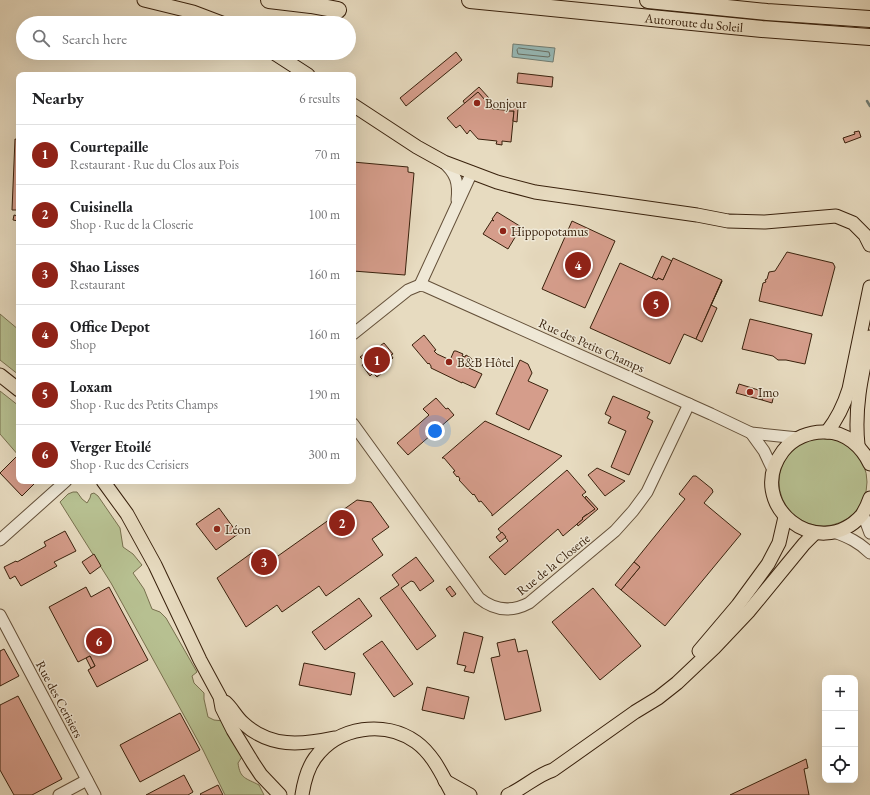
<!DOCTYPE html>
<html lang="en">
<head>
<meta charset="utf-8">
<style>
	:root { --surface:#fff; --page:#f2f2f2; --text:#202124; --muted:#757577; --line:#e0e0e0; --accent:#8f2418 }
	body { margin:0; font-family:"EB Garamond",serif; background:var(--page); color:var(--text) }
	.controls { position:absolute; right:12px; bottom:12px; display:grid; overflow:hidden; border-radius:8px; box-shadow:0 4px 16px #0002 }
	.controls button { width:36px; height:36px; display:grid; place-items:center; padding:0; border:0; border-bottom:1px solid var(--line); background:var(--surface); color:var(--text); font:20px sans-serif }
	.you { position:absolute; left:435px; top:431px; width:14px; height:14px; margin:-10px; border:3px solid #fff; border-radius:50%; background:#1a73e8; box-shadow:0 0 0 6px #1a73e833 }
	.badge { display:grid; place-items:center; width:26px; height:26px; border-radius:50%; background:var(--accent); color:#fff; font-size:13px; font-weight:700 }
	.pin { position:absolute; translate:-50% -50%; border:2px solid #fff; box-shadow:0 1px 4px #0006 }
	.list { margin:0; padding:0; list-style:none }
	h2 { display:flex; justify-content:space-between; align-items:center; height:52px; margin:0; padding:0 16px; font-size:17px }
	h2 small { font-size:13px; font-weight:400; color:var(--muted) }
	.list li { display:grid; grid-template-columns:26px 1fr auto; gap:12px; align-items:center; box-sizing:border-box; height:60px; padding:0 16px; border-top:1px solid var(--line) }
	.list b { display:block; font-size:15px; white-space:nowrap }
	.list p { margin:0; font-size:13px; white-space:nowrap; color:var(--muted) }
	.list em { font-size:13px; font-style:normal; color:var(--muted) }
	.icon { flex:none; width:22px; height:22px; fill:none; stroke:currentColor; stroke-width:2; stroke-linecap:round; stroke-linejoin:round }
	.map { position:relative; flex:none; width:870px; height:795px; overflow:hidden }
	.search { position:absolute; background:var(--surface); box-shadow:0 4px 16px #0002; left:16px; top:16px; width:340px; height:44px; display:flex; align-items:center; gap:10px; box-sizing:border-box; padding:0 14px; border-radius:22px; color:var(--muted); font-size:15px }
	.panel { position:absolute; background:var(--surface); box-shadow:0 4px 16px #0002; left:16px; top:72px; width:340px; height:412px; border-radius:8px }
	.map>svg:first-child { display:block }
	.green { fill:#b7c091; stroke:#78704e }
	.water { fill:#97bab8; stroke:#717d73 }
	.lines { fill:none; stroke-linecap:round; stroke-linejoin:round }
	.shore { stroke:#686e62; stroke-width:1 }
	.stream { stroke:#717d73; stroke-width:2.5 }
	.building { fill:#d59d8b; stroke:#39210c }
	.minor-casing { stroke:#645039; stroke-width:13 }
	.major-casing { stroke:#39210c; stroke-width:15 }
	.highway-casing { stroke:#39210c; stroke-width:18 }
	.minor { stroke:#efe8d6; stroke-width:11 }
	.major { stroke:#e7dbc0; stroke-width:13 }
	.highway { stroke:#e7dbc0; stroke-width:16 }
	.poi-dot { fill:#8f2418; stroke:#efe8d6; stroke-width:1.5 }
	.labels { text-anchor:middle; stroke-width:3; stroke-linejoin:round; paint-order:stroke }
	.street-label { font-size:13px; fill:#39210c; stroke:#efe8d6 }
	.poi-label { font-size:13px; fill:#39210c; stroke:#efe8d6; text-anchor:start }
</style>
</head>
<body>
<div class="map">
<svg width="870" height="795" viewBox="0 0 870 795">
	<rect width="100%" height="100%" fill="#e7dbc0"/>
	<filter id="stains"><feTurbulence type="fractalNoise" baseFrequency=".005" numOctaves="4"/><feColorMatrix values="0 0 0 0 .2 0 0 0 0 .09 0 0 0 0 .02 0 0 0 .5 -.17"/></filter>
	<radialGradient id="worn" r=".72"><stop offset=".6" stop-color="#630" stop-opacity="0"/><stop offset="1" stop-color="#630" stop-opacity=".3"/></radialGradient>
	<g class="green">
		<path d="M0 314 19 330V375L0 360Z"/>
		<path d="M0 391 19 406V456L0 434Z"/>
		<circle cx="823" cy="482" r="44"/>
		<path d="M73 492H77L82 499 87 503 90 498 91 494 94 493 98 496 120 528 123 547 133 554 142 565 133 573 144 589 152 609 160 612 166 618 197 672 192 676 194 683 204 693V699L208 717 214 720 224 721 242 757 238 763C240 779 246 778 259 785L264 795H225L203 750 111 583 60 502 68 494Z"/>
	</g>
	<path class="water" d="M513 44 555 48 553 62 512 57Z"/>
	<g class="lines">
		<path class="shore" d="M519 48 549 52 550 56 548 57 518 54 517 50Z"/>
		<path class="stream" d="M867 101 870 106"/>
	</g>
	<g class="building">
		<path d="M456 52 462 60 406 106 400 98Z"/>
		<path d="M518 73 553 77 552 87 517 83Z"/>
		<path d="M479 87 489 98 485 101 478 92 465 104 463 101Z"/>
		<path d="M478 92 493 109 514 111 511 142 502 141V145L496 144 497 141 478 139 470 130 467 134 460 125 456 128 447 118Z"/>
		<path d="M506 107 518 108 517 122 513 121 514 111H506Z"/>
		<path d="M859 131 861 137 845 143 843 138 855 134 854 132Z"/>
		<path d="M15 139 19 140V224H17L18 221 13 220 14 215 18 216 19 210H12Z"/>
		<path d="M353 162 408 167V172L414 173 405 275 353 271Z"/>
		<path d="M497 212 523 228 519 235 517 234 508 249 483 234 492 220 494 221 492 219Z"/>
		<path d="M572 221 615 241 585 308 542 289Z"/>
		<path d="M787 252 833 263 835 267 822 316 759 301 763 283 766 282 765 280 767 279 769 272 775 271Z"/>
		<path d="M662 256 672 261 663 280 658 278 657 280 652 278Z"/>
		<path d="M673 258 722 280 696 339 684 334 670 364 590 328 620 263 657 280 658 278 663 280Z"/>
		<path d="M722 281 711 305 717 308 702 342 696 339Z"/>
		<path d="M750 319 812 334 805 364 786 360H778L773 356 742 349Z"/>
		<path d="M424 335 436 350 434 351 437 354 450 360 454 351H456L463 354 462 356 465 357 466 355 471 358 472 360 469 368 482 374 475 388 462 382V383L431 368V366L429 363 428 364 412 345Z"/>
		<path d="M384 343 393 354 391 355 393 358 385 365 388 368 377 377 373 373 370 376 362 365 365 362 360 357 372 348 374 350Z"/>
		<path d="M520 360 528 364 532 373 528 381 548 390 529 430 496 414Z"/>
		<path d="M739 384 765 392 762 400 736 393Z"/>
		<path d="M765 392 774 394 772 403 762 400Z"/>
		<path d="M613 396 650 412 647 418 653 421 629 475 611 467 626 431 608 423 611 417 605 414Z"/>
		<path d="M436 398 446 409 448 408 454 415 408 455 397 443 429 415 423 409Z"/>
		<path d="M485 421 562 456 492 516V514L481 501 479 502 474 494 473 495 459 480 460 479 458 476 457 477 453 472 455 471 444 458H442Z"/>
		<path d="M16 457 19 460V481H37L22 496 0 473Z"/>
		<path d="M597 468 625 481 605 496 588 475Z"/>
		<path d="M567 470 586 492 582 495 595 509 588 515 587 514 582 518 583 519 563 536 558 529 505 575 489 557 508 541 498 529Z"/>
		<path d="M693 476H696L712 489 713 492 704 503 741 534 665 626 621 590 640 567 634 562 685 499 679 494Z"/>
		<path d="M586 496 598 509 578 526 577 524 583 519 582 518 595 509 585 498Z"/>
		<path d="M357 500 371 502 389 527 372 539 383 555 326 596 319 586 282 612 277 605 246 627 217 578 253 552 259 561 268 563Z"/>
		<path d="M219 508 238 534 216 550 196 524Z"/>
		<path d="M65 531 76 551 54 562 57 566 21 586 15 576 10 579 4 567 16 561 17 562 46 546 44 542Z"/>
		<path d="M502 532 506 537 500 542 496 537Z"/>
		<path d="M94 554 101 566 90 574 82 562Z"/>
		<path d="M416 557 434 581 420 591 414 582 411 581 401 588 436 636 417 650 380 598 399 585 392 575Z"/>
		<path d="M634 562 640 567 621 590 615 585Z"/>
		<path d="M450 586 456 594 452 597 446 589Z"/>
		<path d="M86 587 91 597 109 587 148 660 97 687 88 670 95 666 90 656 78 662 49 607Z"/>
		<path d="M593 588 641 646 600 680 552 622Z"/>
		<path d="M359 598 372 616 325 650 312 632Z"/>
		<path d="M464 632 483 637 474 673 464 671 466 666 457 664Z"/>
		<path d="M515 639 518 652 527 650 541 711 505 720 491 658 500 656 497 643Z"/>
		<path d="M382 641 413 684 394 697 363 654Z"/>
		<path d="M4 649 19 676 0 686V651Z"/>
		<path d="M90 656 95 666 91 668 86 658Z"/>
		<path d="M304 663 355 673 351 695 299 685Z"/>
		<path d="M427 687 469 697 464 719 422 710Z"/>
		<path d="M18 696 62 779 32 795H14L0 770V705Z"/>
		<path d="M180 713 200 750 140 782 120 745Z"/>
		<path d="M806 759 808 768 804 769 809 795H730Z"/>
		<path d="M184 775 193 792 188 795H146Z"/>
		<path d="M218 785 223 795H201L200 794Z"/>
	</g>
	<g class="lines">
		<defs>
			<g id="minor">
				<path d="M443 162C456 173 459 183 457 200"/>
				<path d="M420 285 472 172"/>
				<path d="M353 334 408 290 420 285 425 286 711 414 751 433 798 438"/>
				<path d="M353 424 479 598C495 611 512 612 529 603L615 531 633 511 647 492 689 404"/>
				<path d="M751 433 764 451 773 470"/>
				<path d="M863 514 870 533"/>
				<path d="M834 532C848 537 859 542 870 553"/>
				<path d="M0 540 66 481"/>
				<path d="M0 615 95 795"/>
				<path d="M59 795 87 780"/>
			</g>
			<g id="major">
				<path d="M144 0 193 12 222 23"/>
				<path d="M274 53 308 75"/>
				<path d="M353 105 417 147 444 162 497 182 535 192 697 215 728 221 765 222 836 216 853 223 865 235 870 245"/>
				<path d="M0 375 19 390"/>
				<path d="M827 432C838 418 844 405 849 389L870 287"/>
				<path d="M858 445C854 407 862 374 870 337"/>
				<path d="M870 464C862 447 846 432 826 432 810 431 793 438 783 451 743 504 818 564 862 515 865 510 868 504 870 498"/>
				<path d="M103 481 127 514 155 565 200 660 220 697 222 708 233 730 253 763 261 775 280 795"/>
				<path d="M699 651 738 605 768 564 779 543 785 517"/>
				<path d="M225 702C232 708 236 717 243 723 270 748 301 745 334 738"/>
				<path d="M445 781 470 795"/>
				<path d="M302 795C304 782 307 769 315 758 338 726 385 720 416 742 434 755 443 777 453 795"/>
				<path d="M508 795C524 788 537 775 553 770L635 712 658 698 677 683 714 648 749 611 804 544 815 533"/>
			</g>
			<g id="highway">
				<path d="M269 0 311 5 338 10"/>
				<path id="s1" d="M470 0 762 29 870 37"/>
				<path d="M648 0 767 12 870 19"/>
			</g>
		</defs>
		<use href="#minor" class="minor-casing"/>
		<use href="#major" class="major-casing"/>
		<use href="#highway" class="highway-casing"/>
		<use href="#minor" class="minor"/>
		<use href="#major" class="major"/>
		<use href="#highway" class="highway"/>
	</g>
	<g class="poi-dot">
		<circle cx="477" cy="103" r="4"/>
		<circle cx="503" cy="231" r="4"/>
		<circle cx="449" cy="362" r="4"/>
		<circle cx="750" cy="392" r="4"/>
		<circle cx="217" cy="529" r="4"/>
	</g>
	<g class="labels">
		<g class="street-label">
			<text dy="5" stroke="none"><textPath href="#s1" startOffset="225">Autoroute du Soleil</textPath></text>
			<text transform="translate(592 345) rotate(24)" y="5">Rue des Petits Champs</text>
			<text transform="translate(553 564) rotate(-39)" y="5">Rue de la Closerie</text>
			<text transform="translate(60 699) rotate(62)" y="5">Rue des Cerisiers</text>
		</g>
		<g class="poi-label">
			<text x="485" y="108">Bonjour</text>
			<text x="511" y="236">Hippopotamus</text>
			<text x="457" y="367">B&amp;B Hôtel</text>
			<text x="758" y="397">Imo</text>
			<text x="225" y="534">Léon</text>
		</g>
	</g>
	<rect width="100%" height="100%" filter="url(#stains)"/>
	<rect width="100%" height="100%" fill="url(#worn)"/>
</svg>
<div class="controls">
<button>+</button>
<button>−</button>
<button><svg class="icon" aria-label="locate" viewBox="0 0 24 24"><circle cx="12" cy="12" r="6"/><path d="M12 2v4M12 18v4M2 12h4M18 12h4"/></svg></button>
</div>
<div class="you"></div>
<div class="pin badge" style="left:377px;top:360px">1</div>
<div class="pin badge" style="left:342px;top:523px">2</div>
<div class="pin badge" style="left:264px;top:562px">3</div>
<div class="pin badge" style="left:578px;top:265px">4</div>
<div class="pin badge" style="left:656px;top:304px">5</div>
<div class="pin badge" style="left:99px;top:641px">6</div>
<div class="search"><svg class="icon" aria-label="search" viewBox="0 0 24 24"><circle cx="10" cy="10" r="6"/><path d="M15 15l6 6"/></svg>Search here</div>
<section class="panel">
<h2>Nearby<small>6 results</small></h2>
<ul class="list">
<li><span class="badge">1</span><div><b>Courtepaille</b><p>Restaurant · Rue du Clos aux Pois</p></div><em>70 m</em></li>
<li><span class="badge">2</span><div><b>Cuisinella</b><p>Shop · Rue de la Closerie</p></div><em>100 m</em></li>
<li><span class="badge">3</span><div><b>Shao Lisses</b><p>Restaurant</p></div><em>160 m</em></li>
<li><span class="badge">4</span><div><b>Office Depot</b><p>Shop</p></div><em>160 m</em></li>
<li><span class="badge">5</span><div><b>Loxam</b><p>Shop · Rue des Petits Champs</p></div><em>190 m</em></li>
<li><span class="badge">6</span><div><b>Verger Etoilé</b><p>Shop · Rue des Cerisiers</p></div><em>300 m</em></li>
</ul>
</section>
</div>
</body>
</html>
